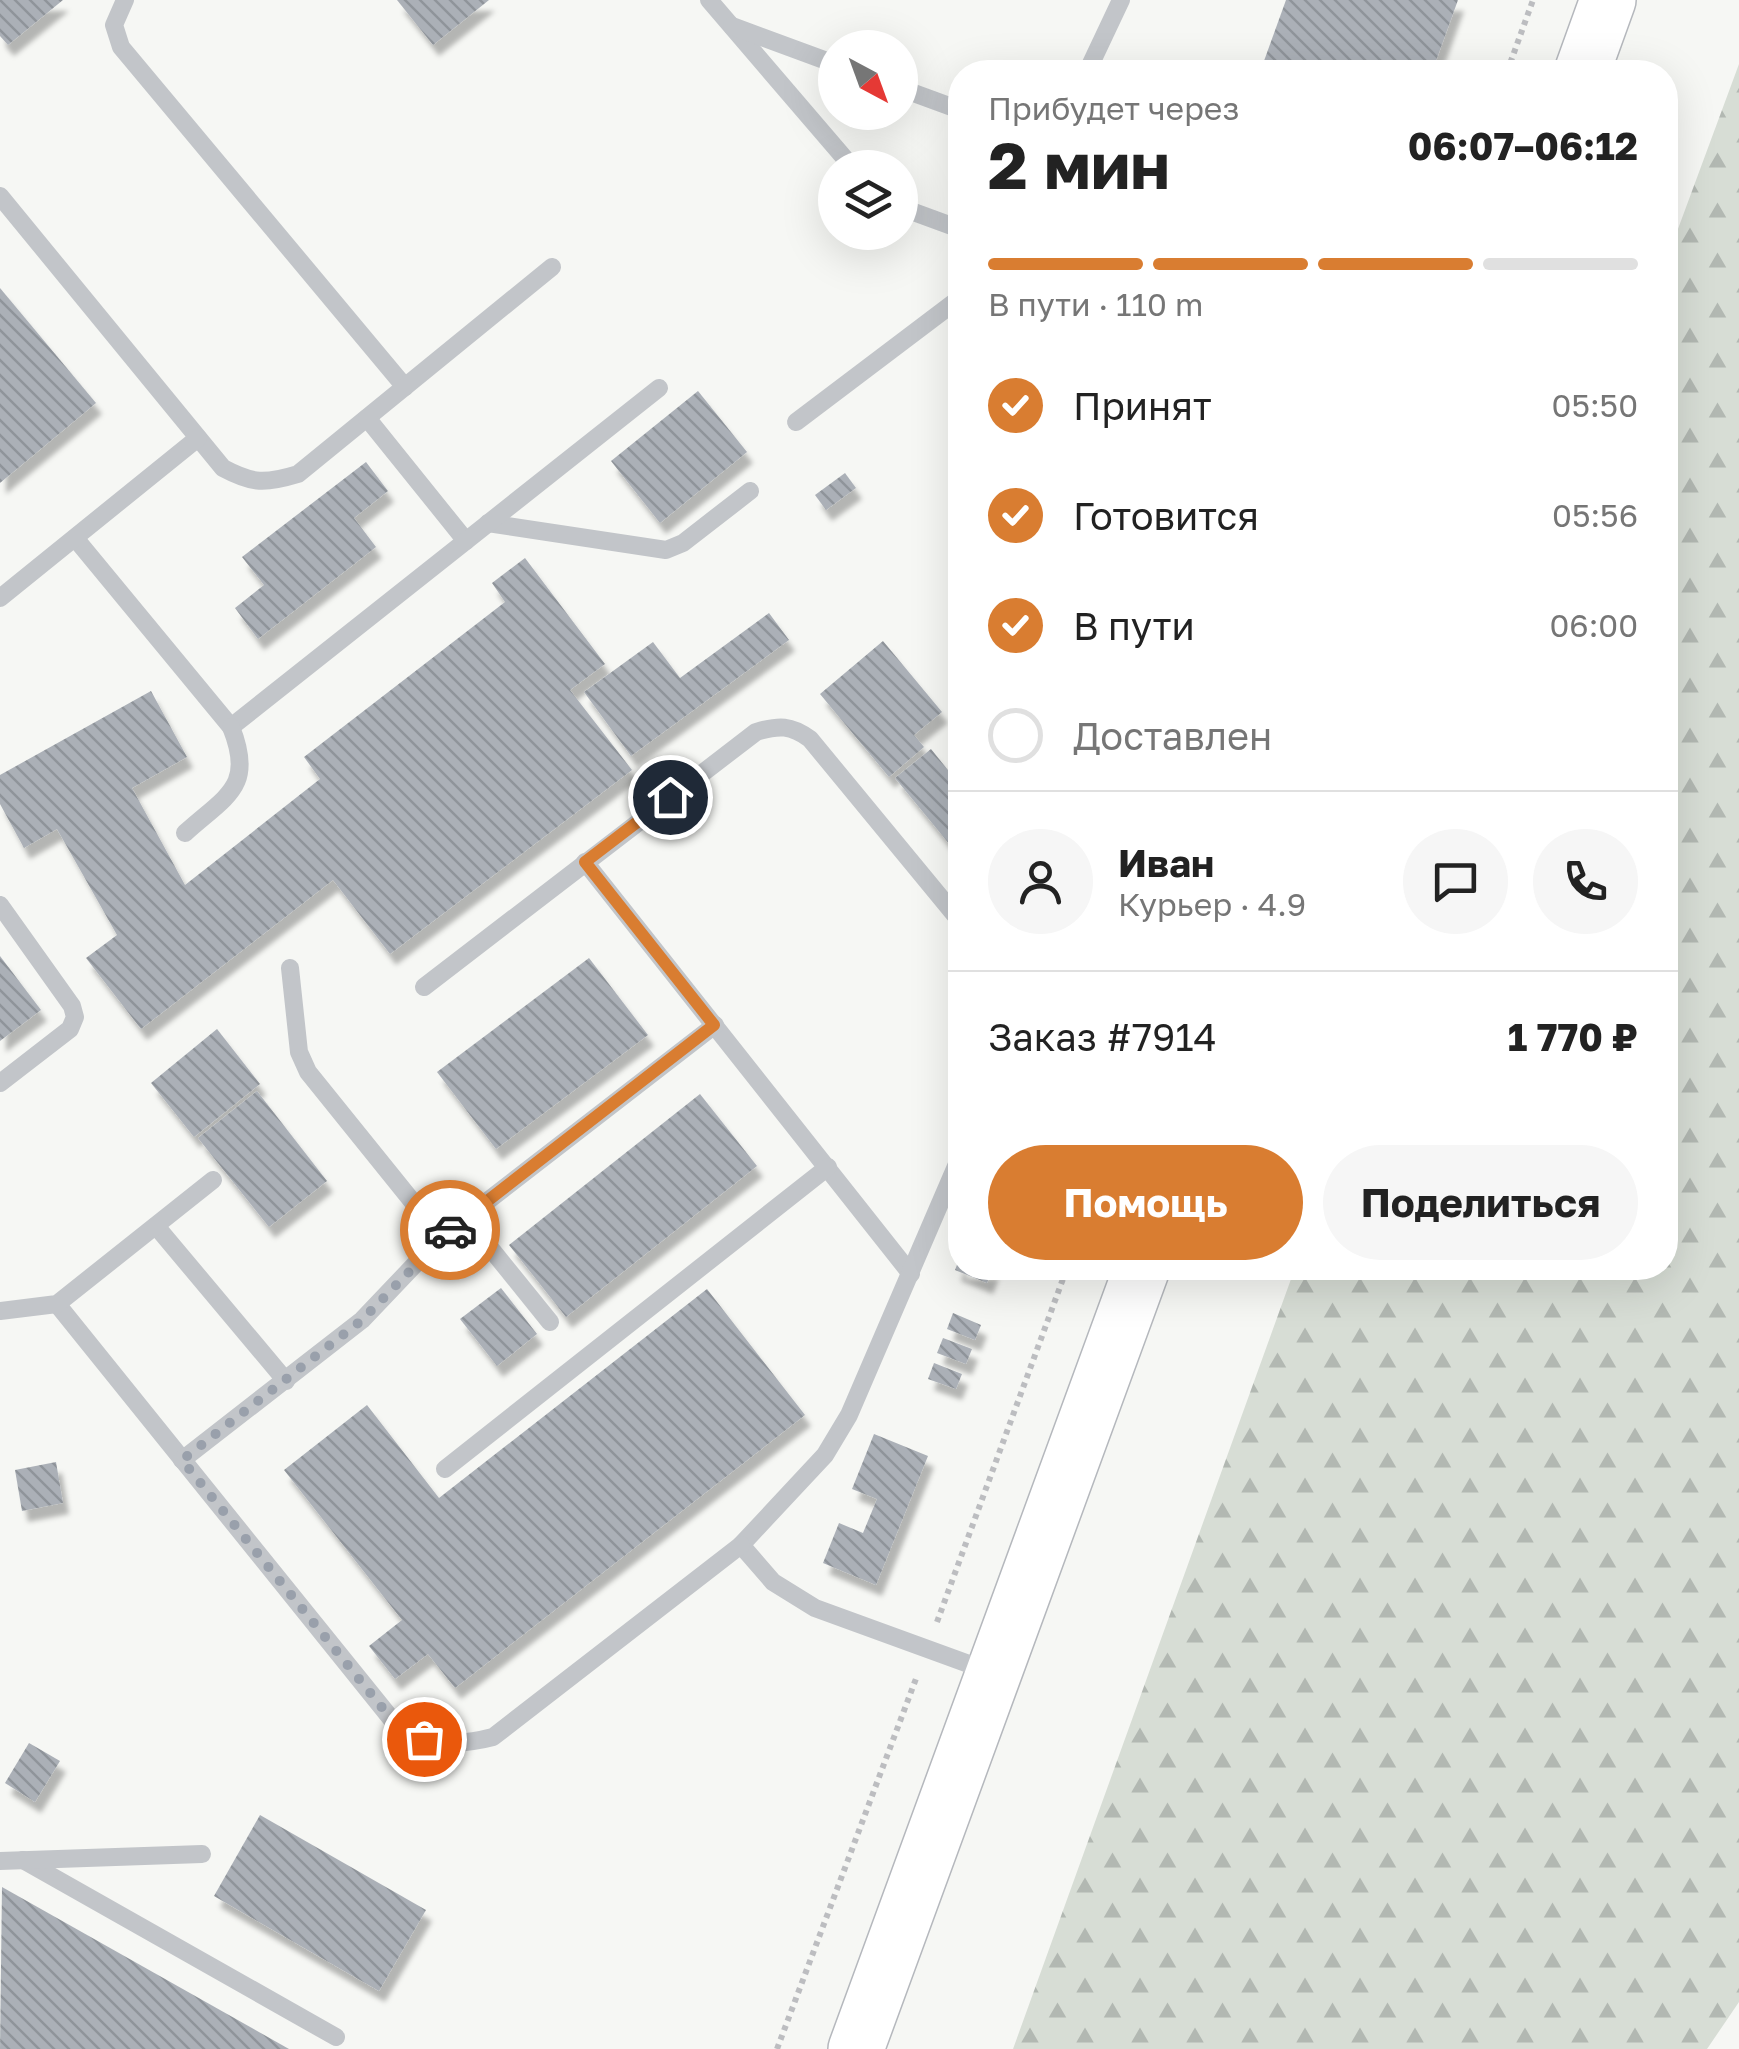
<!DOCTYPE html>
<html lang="ru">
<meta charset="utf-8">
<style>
:root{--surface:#fff;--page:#f6f6f6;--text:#222;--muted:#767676;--line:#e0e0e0;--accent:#d97d31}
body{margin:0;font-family:"Golos Text",sans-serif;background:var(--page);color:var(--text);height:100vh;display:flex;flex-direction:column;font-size:38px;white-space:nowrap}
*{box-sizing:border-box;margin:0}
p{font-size:32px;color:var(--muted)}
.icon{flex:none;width:55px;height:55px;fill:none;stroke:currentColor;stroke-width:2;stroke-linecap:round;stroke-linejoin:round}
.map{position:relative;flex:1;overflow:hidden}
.sheet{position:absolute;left:948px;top:60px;width:730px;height:1220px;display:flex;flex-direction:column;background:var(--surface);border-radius:40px;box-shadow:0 10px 40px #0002}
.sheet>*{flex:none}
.needle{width:65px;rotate:139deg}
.fabs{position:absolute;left:818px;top:30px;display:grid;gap:20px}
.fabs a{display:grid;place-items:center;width:100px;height:100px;border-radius:50%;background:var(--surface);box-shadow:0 10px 40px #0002;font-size:50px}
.pin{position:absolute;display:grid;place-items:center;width:85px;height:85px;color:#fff;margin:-42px;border:5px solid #fff;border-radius:50%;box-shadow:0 2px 10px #0007}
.courier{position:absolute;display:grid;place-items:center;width:100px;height:100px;margin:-50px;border:8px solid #d97d31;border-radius:50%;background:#fff;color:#222;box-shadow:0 2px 12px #0007}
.head em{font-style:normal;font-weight:700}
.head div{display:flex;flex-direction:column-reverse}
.head{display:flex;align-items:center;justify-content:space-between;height:170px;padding:0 40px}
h1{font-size:65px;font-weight:700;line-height:75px}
.bar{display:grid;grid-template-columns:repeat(4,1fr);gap:15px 10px;align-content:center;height:120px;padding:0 40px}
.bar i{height:12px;border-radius:8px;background:var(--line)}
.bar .on{background:var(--accent)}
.bar p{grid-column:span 4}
.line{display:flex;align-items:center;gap:25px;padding:0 40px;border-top:2px solid var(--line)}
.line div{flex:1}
.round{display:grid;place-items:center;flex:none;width:105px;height:105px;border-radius:52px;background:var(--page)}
ol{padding:0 40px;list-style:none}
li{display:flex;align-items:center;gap:30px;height:110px}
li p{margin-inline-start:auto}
li .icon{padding:10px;border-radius:50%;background:var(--accent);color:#fff;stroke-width:4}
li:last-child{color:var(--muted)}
li i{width:55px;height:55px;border:5px solid var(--line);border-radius:50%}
.action{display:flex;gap:20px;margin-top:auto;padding:20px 40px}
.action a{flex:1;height:115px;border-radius:60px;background:var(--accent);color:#fff;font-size:40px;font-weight:700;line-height:115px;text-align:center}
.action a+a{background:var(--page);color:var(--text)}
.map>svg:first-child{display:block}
</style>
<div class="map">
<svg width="1739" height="2049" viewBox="0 0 1739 2049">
<defs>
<pattern id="forest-firs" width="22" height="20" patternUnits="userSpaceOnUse" patternTransform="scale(2.5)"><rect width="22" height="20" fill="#d7ddd5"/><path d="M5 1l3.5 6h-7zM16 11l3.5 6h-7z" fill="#b2b8b2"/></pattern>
<pattern id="building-back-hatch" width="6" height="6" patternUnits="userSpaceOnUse" patternTransform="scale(2.5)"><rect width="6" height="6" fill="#abb0b7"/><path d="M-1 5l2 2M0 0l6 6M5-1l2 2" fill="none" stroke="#8f949a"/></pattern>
<filter id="shadow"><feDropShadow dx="6" dy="11" stdDeviation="2.5" flood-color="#0004"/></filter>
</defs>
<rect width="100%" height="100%" fill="#f6f7f4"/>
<polygon fill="url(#forest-firs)" points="1739,64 1739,2002 1707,2049 1013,2049 1295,1268 1665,1268 1665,264"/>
<g fill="url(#building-back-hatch)" filter="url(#shadow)">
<polygon points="0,0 63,0 8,45 0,36"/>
<polygon points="397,0 489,0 433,45"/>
<polygon points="1286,0 1458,0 1432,72 1260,72"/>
<polygon points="0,288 96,403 0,483"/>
<polygon points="698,391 747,452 660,523 611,461"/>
<polygon points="366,462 388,491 354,518 376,547 258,639 235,608 264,585 242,557"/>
<polygon points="845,473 856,488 826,510 815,495"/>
<polygon points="525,558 605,664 570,690 632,770 390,954 333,880 141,1029 86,958 117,935 57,829 24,848 0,804 0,775 151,691 187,757 132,788 185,885 320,779 304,757 505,602 492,583"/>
<polygon points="769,613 789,640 631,756 584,692 653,642 680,678"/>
<polygon points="883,641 942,712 914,735 924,747 889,777 820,694"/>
<polygon points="931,749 960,785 960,857 895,778"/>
<polygon points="0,956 41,1010 0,1041"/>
<polygon points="589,958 648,1035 496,1149 437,1072"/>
<polygon points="217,1029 260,1084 194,1137 151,1083"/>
<polygon points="257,1091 327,1181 269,1227 198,1138"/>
<polygon points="700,1094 757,1166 566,1317 509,1245"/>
<polygon points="960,1257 960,1268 993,1268 987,1283 955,1270"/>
<polygon points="501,1288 537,1334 497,1366 460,1319"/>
<polygon points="707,1289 805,1415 455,1688 428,1654 395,1679 369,1646 402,1620 284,1470 367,1405 439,1498"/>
<polygon points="953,1313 981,1325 975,1340 947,1329"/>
<polygon points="943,1338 972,1349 966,1364 937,1353"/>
<polygon points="934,1363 962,1374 956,1389 928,1379"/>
<polygon points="874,1434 928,1456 876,1585 823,1563 839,1523 863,1533 877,1499 852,1489"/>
<polygon points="56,1462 63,1503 22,1511 15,1470"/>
<polygon points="29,1743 60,1761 35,1802 5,1783"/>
<polygon points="260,1815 426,1910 379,1991 214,1896"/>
<polygon points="2,1887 289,2049 0,2049"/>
</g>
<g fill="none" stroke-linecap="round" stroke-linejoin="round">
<defs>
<g id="primary">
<polyline points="1582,72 1608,0"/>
<polyline points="856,2049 1142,1268"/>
</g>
</defs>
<use href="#primary" stroke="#b5b8bd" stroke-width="58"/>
<g stroke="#bcbdc0" stroke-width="6" stroke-dasharray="5 5" stroke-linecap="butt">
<polyline points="1507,72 1533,0"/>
<polyline points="937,1622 1067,1268"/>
<polyline points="777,2049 917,1676"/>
</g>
<g stroke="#c2c5c9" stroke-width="18">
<polyline points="125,0 114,25 121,47 405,387"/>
<polyline points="709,0 853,168"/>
<polyline points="732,26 835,64"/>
<polyline points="1087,72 1121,0"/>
<polyline points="900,88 960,110"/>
<path d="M0,196l223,272c30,16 42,16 75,6l254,-207"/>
<polyline points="900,207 960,229"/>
<polyline points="367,418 466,541"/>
<polyline points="796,422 960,298"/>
<polyline points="488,523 666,550 683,543 750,491"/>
<polyline points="75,538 231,727 659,388"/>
<polyline points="0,598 198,438"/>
<path d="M185,833c42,-38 70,-46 46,-106"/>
<polyline points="585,862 911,1274"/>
<polyline points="0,905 72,1006 75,1017 70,1029 0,1083"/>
<polyline points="290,968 299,1052 308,1072 441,1237"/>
<path d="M424,987l332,-255c23,-7 35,-7 54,7l150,182"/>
<polyline points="960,1157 849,1415 825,1455 741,1545 773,1582 815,1608 988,1671"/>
<polyline points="466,1218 550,1322"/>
<polyline points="156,1226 286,1381"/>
<path d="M57,1304l336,417c37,22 58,27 100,16l248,-192"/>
<polyline points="0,1311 57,1304 213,1180"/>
<polyline points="182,1460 362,1320 441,1237 715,1025"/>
<polyline points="445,1469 828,1167"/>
<polyline points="23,1860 336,2037"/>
<polyline points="0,1861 202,1854"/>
</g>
<use href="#primary" stroke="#fff" stroke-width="55"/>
</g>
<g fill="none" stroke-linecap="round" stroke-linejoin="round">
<polyline stroke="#99a0ab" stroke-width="10" stroke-dasharray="0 18" points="424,1739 393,1721 182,1460 362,1320 450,1230"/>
<polyline stroke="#d97d31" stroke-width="12" points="450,1230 714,1025 585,862 670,797"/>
</g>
</svg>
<div class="fabs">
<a><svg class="needle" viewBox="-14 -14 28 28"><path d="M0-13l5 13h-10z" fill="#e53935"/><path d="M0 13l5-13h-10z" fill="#767676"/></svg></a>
<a><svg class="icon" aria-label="layers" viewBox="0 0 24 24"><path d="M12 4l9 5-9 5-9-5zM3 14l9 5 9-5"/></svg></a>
</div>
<div class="pin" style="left:424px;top:1739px;background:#ea580c"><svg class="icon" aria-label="bag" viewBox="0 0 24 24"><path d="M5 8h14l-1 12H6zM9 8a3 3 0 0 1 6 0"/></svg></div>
<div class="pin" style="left:670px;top:797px;background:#1f2937"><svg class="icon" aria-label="home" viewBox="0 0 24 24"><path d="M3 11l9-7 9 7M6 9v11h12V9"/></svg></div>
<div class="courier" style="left:450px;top:1230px"><svg class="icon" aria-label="car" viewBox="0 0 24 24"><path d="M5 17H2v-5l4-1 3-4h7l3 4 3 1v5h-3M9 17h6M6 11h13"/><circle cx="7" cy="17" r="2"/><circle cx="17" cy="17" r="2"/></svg></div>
<section class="sheet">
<div class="head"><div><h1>2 мин</h1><p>Прибудет через</p></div><em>06:07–06:12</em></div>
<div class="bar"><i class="on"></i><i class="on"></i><i class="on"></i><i></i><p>В пути · 110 m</p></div>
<ol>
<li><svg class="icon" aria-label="check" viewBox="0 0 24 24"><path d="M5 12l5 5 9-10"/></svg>Принят<p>05:50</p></li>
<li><svg class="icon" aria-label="check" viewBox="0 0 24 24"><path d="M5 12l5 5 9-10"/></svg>Готовится<p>05:56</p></li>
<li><svg class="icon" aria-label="check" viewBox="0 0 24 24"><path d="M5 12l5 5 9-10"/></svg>В пути<p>06:00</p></li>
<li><i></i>Доставлен</li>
</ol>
<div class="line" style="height:180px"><a class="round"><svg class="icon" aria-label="person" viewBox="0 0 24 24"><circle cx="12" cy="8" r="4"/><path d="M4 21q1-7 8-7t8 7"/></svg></a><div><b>Иван</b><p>Курьер · 4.9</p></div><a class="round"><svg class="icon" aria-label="chat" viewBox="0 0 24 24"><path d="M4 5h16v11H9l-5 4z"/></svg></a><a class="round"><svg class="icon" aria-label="phone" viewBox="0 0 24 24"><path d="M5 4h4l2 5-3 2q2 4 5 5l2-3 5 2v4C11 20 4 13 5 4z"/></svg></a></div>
<div class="line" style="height:130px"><div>Заказ #7914</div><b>1 770 ₽</b></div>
<div class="action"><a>Помощь</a><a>Поделиться</a></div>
</section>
</div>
